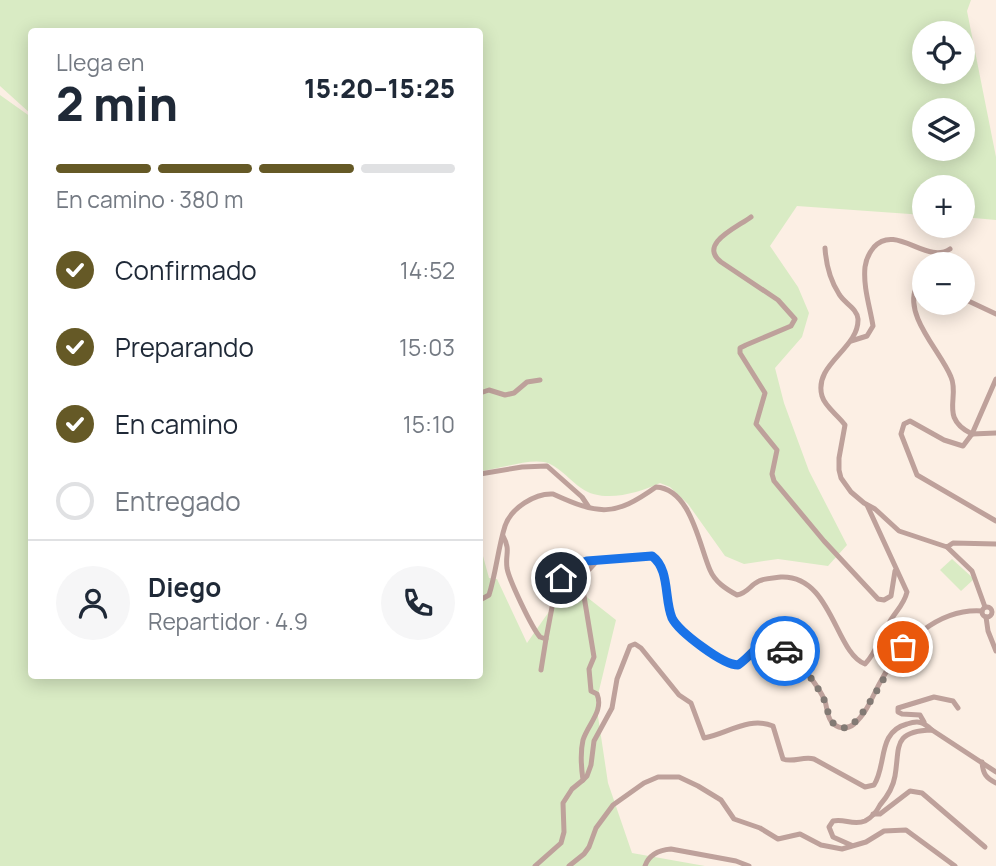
<!DOCTYPE html>
<html lang="es">
<meta charset="utf-8">
<style>
:root{--surface:#fff;--page:#f6f6f7;--text:#1f2937;--muted:#747a83;--line:#e0e1e3;--accent:#655926}
body{margin:0;font-family:Manrope,sans-serif;background:var(--page);color:var(--text);height:100vh;display:flex;flex-direction:column;font-size:26px;white-space:nowrap}
*{box-sizing:border-box;margin:0}
p{font-size:23px;color:var(--muted)}
.icon{flex:none;width:38px;height:38px;fill:none;stroke:currentColor;stroke-width:2;stroke-linecap:round;stroke-linejoin:round}
.map{position:relative;flex:1;overflow:hidden}
.panel{position:absolute;left:28px;top:28px;width:455px;height:651px;display:flex;flex-direction:column;background:var(--surface);border-radius:7px;box-shadow:0 4px 18px #0003}
.panel>*{flex:none}
.tools{position:absolute;left:912px;top:21px;display:grid;gap:14px}
.tools a{display:grid;place-items:center;width:63px;height:63px;border-radius:50%;background:var(--surface);box-shadow:0 4px 18px #0003;font-size:35px}
.pin{position:absolute;display:grid;place-items:center;width:60px;height:60px;color:#fff;margin:-30px;border:4px solid #fff;border-radius:50%;box-shadow:0 2px 7px #0007}
.courier{position:absolute;display:grid;place-items:center;width:70px;height:70px;margin:-35px;border:5px solid #1a73e8;border-radius:50%;background:#fff;color:#222;box-shadow:0 2px 9px #0007}
.head em{font-style:normal;font-weight:800}
.head div{display:flex;flex-direction:column-reverse}
.head{display:flex;align-items:center;justify-content:space-between;height:119px;padding:0 28px}
h1{font-size:46px;font-weight:800;line-height:52px}
.bar{display:grid;grid-template-columns:repeat(4,1fr);gap:10px 7px;align-content:center;height:84px;padding:0 28px}
.bar i{height:9px;border-radius:5px;background:var(--line)}
.bar .active{background:var(--accent)}
.bar p{grid-column:span 4}
.line{display:flex;align-items:center;gap:18px;padding:0 28px;border-top:2px solid var(--line)}
.line div{flex:1}
.round{display:grid;place-items:center;flex:none;width:74px;height:74px;border-radius:37px;background:var(--page)}
ol{padding:0 28px;list-style:none}
li{display:flex;align-items:center;gap:21px;height:77px}
li p{margin-inline-start:auto}
li .icon{padding:7px;border-radius:50%;background:var(--accent);color:#fff;stroke-width:4}
li:last-child{color:var(--muted)}
li i{width:38px;height:38px;border:4px solid var(--line);border-radius:50%}
.map>svg:first-child{display:block}
</style>
<div class="map">
<svg width="996" height="866" viewBox="0 0 996 866">
<rect width="100%" height="100%" fill="#fcefe4"/>
<g fill="#d9ebc4" fill-rule="evenodd">
<path d="M0,0h971l-4,11 29,146v63l-33,-3 -1,-30h-38v28l-127,-9 -27,40 28,41 11,26 -7,24 -27,31 9,35 25,68 38,74 -19,21 -50,-7 -34,5 -19,-8 -37,-52 -18,-17 -10,-4c-22,10 -57,21 -79,5 -10,-7 -20,-19 -31,-24 -17,-8 -51,6 -70,7v-439h-448l-1,82 -31,-28zM924,33h38v39h-38zM924,110h38v39h-38z"/>
<polygon points="0,95 31,117 30,170 32,185 32,676 480,676 480,533 480,545 489,578 497,579 527,643 569,583 616,620 596,703 608,783 632,853 705,866 0,866"/>
<polygon points="952,559 974,579 961,591 940,570"/>
</g>
<g fill="none" stroke-linecap="round" stroke-linejoin="round">
<g stroke="#bea19b" stroke-width="5">
<path d="M751,217c-15,11 -53,27 -30,45l57,38 17,19 -4,7 -45,19 -6,3v5l25,40 -9,31 21,26 -5,24 2,7 50,60 54,58 6,1 7,-4 4,-25"/>
<path d="M825,248c1,16 5,32 14,46 5,9 18,14 19,25 1,30 -45,45 -36,77 3,11 16,19 23,29l-6,33v12l2,8 10,14 13,11 11,6 24,22 48,16 6,-4 43,1"/>
<path d="M924,284l-8,4c-12,28 25,64 35,89 9,20 -12,41 21,57"/>
<polyline points="962,298 996,314"/>
<path d="M851,341l16,-5 6,-10c-3,-19 -10,-39 -8,-59 1,-8 4,-14 9,-20 22,-24 53,18 76,2"/>
<polyline points="996,379 972,434 963,446 944,440 910,421 904,424 901,434 917,475 996,521"/>
<polyline points="480,393 489,390 505,395 514,393 527,382 540,380"/>
<polyline points="972,434 996,433"/>
<polyline points="480,474 522,467 547,466 582,497 588,506"/>
<path d="M503,536c8,15 2,17 4,32 2,12 25,60 33,69l6,2 10,-53 18,-20 13,-5 65,-5c20,14 10,46 21,64 3,4 8,8 12,11 9,9 40,37 52,34 18,-4 19,-40 53,-10 12,11 28,30 35,46 2,6 2,15 6,20 6,8 16,9 23,3 14,-12 19,-30 28,-45 19,-36 57,-71 100,-68"/>
<polyline points="947,547 972,571 985,607"/>
<path d="M480,600l9,-5c7,-22 9,-47 16,-69 6,-18 30,-33 48,-32 46,21 61,23 103,-7 35,2 43,58 54,83 5,12 16,19 27,25 11,-2 13,-10 22,-14 6,-3 16,-3 22,-4 51,-2 54,76 84,87 12,-12 15,-28 24,-41 6,-11 15,-18 18,-31l-40,-87"/>
<circle cx="987" cy="612" r="5"/>
<polyline points="986,617 988,631 996,651"/>
<polyline points="541,670 546,639"/>
<polyline points="924,722 920,715 902,714 898,712 898,708 934,697 953,701 958,708"/>
<path d="M982,762c1,12 4,16 14,21"/>
<path d="M583,780l4,-4 4,-11 3,-24 18,-33 5,-29 13,-33 5,-2 6,4 38,47 12,8 13,35c23,-4 45,-22 69,-12l10,33c10,4 20,-3 31,0l51,28 9,-2c13,-20 3,-53 33,-61 12,-4 16,-2 25,6"/>
<polyline points="873,814 880,814 910,791 922,793 985,847"/>
<path d="M851,845l-18,-8 -4,-10 4,-6c11,-3 20,5 32,0 6,-3 12,-10 15,-16 7,-8 13,-17 15,-29 5,-29 -3,-45 37,-46l64,42"/>
<path d="M535,866l26,-23 3,-11 -1,-29 9,-14 11,-9c-2,-14 -3,-27 0,-40 5,-16 21,-29 14,-46l-6,-3 -2,-22 5,-12 -12,-73 2,-9 13,-14"/>
<polyline points="569,866 584,854 589,847 596,828 613,805 644,783 658,777 679,777 698,786 721,800 734,819 760,828 778,839 800,834 821,845 842,849 866,842 884,831 906,830 955,866"/>
<path d="M645,866c4,-12 15,-16 26,-17l65,12 13,5"/>
</g>
</g>
<g fill="none" stroke-linecap="round" stroke-linejoin="round">
<path stroke="#827a74" stroke-width="7" stroke-dasharray="0 12.6" d="M785,651c15,11 33,34 40,51 3,7 3,16 8,21 3,4 9,6 14,4 16,-4 43,-63 56,-80"/>
<path stroke="#1a73e8" stroke-width="9" d="M561,578l13,-12 13,-5 65,-5c18,13 12,43 20,62 7,14 51,47 66,47 18,-12 22,-32 47,-14"/>
</g>
</svg>
<div class="tools">
<a><svg class="icon" aria-label="locate" viewBox="0 0 24 24"><circle cx="12" cy="12" r="6"/><path d="M12 2v4M12 18v4M2 12h4M18 12h4"/></svg></a>
<a><svg class="icon" aria-label="layers" viewBox="0 0 24 24"><path d="M12 4l9 5-9 5-9-5zM3 14l9 5 9-5"/></svg></a>
<a>+</a>
<a>−</a>
</div>
<div class="pin" style="left:903px;top:647px;background:#ea580c"><svg class="icon" aria-label="bag" viewBox="0 0 24 24"><path d="M5 8h14l-1 12H6zM9 8a3 3 0 0 1 6 0"/></svg></div>
<div class="pin" style="left:561px;top:578px;background:#1f2937"><svg class="icon" aria-label="home" viewBox="0 0 24 24"><path d="M3 11l9-7 9 7M6 9v11h12V9"/></svg></div>
<div class="courier" style="left:785px;top:651px"><svg class="icon" aria-label="car" viewBox="0 0 24 24"><path d="M5 17H2v-5l4-1 3-4h7l3 4 3 1v5h-3M9 17h6M6 11h13"/><circle cx="7" cy="17" r="2"/><circle cx="17" cy="17" r="2"/></svg></div>
<section class="panel">
<div class="head"><div><h1>2 min</h1><p>Llega en</p></div><em>15:20–15:25</em></div>
<div class="bar"><i class="active"></i><i class="active"></i><i class="active"></i><i></i><p>En camino · 380 m</p></div>
<ol>
<li><svg class="icon" aria-label="check" viewBox="0 0 24 24"><path d="M5 12l5 5 9-10"/></svg>Confirmado<p>14:52</p></li>
<li><svg class="icon" aria-label="check" viewBox="0 0 24 24"><path d="M5 12l5 5 9-10"/></svg>Preparando<p>15:03</p></li>
<li><svg class="icon" aria-label="check" viewBox="0 0 24 24"><path d="M5 12l5 5 9-10"/></svg>En camino<p>15:10</p></li>
<li><i></i>Entregado</li>
</ol>
<div class="line" style="height:126px"><a class="round"><svg class="icon" aria-label="person" viewBox="0 0 24 24"><circle cx="12" cy="8" r="4"/><path d="M4 21q1-7 8-7t8 7"/></svg></a><div><b>Diego</b><p>Repartidor · 4.9</p></div><a class="round"><svg class="icon" aria-label="phone" viewBox="0 0 24 24"><path d="M5 4h4l2 5-3 2q2 4 5 5l2-3 5 2v4C11 20 4 13 5 4z"/></svg></a></div>
</section>
</div>
